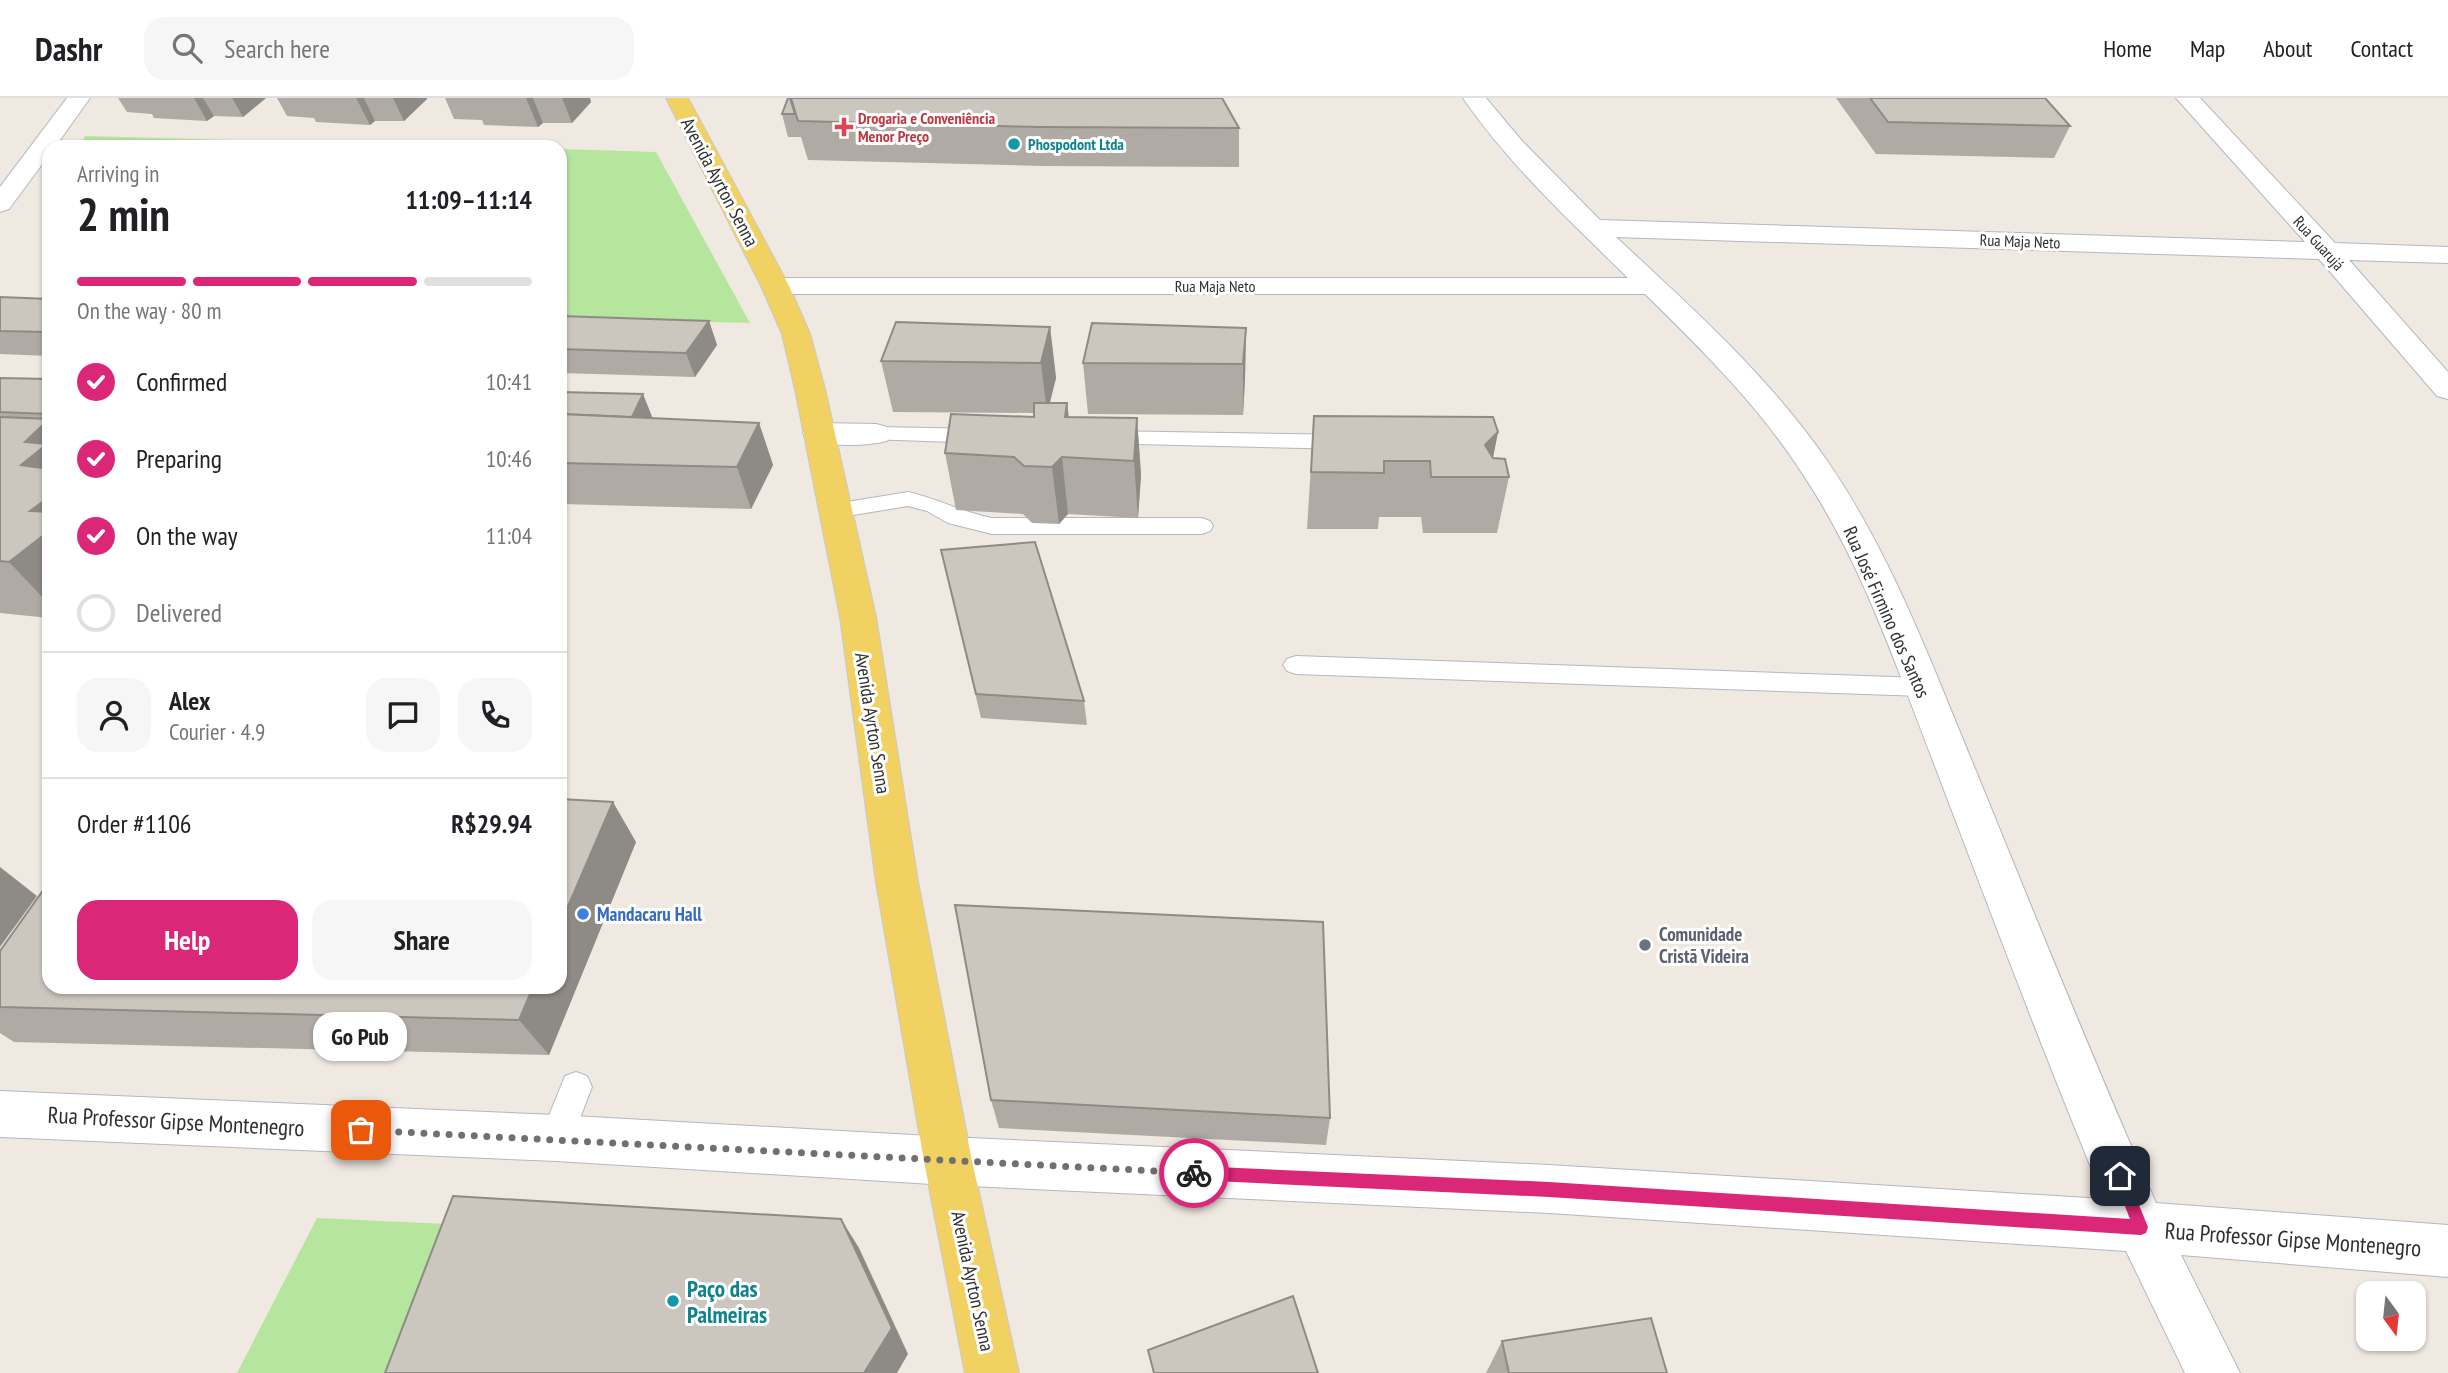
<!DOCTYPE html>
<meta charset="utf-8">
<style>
:root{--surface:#fff;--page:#f6f6f6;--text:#202124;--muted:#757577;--line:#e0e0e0;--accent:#db2777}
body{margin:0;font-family:"PT Sans Narrow",sans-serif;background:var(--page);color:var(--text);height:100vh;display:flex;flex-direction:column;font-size:26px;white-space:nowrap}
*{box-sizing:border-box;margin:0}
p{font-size:23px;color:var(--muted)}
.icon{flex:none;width:38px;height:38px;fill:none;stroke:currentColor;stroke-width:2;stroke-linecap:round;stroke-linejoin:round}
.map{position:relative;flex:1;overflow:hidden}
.sheet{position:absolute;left:42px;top:42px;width:525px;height:854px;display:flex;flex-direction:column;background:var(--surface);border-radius:21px;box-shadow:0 2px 5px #0004}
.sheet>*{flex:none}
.needle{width:46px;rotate:165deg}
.controls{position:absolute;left:2356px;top:1183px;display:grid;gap:14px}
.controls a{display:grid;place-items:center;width:70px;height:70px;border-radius:14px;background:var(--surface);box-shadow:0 2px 5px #0004;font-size:35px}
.pin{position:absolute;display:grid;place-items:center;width:60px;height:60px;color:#fff;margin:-30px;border-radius:14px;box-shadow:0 4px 10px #0006}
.courier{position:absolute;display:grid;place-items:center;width:70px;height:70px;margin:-35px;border:5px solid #db2777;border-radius:50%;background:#fff;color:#222;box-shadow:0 2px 9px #0007}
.bubble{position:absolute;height:49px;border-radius:21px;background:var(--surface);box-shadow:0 2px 5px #0004;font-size:23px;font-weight:700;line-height:49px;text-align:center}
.head em{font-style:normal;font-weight:700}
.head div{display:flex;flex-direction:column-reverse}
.head{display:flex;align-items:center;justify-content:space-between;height:119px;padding:0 35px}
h1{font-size:46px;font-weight:700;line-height:52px}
.bar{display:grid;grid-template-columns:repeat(4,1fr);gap:10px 7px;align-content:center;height:84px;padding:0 35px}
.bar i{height:9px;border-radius:5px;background:var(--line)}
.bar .on{background:var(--accent)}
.bar p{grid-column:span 4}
.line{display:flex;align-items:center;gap:18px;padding:0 35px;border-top:2px solid var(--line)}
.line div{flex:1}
.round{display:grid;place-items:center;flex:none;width:74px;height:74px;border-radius:21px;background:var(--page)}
ol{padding:0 35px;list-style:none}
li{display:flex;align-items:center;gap:21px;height:77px}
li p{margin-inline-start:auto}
li .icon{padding:7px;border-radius:50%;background:var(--accent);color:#fff;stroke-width:4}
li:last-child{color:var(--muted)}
li i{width:38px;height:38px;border:4px solid var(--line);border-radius:50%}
.cta{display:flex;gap:14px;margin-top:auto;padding:14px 35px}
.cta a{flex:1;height:80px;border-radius:21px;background:var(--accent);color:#fff;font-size:28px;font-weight:700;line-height:80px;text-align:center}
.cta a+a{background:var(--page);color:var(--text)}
header{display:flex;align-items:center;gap:42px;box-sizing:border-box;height:98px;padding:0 35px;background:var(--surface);border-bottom:2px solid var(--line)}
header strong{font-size:33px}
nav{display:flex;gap:38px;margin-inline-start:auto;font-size:24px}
.search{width:490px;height:63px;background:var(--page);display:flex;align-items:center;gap:18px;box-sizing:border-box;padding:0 24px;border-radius:21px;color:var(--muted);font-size:26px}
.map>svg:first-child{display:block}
</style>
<header>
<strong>Dashr</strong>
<div class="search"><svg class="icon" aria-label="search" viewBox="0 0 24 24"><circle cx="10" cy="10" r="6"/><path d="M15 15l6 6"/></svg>Search here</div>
<nav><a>Home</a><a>Map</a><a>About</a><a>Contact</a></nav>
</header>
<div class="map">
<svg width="2448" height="1275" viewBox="0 0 2448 1275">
<rect width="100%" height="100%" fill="#efe9e1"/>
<g fill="#b6e59e">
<polygon points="85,38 479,49 80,49"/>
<polygon points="560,51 656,54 750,225 560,220"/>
<polygon points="317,1120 489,1128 436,1275 237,1275"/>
</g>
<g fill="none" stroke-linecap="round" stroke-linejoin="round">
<defs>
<g id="lane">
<polygon points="876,329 984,331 992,333 995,338 992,343 984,345 868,341 865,336 868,331"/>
<polygon points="1103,333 1348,337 1356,339 1359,344 1356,349 1348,351 1095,345 1092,340 1095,335"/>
<path d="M908,394c31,7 53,20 84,26h210l8,3 3,5 -3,5 -8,3h-210l-44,-11 -21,-12 -19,-5 -73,12 -8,-2 -3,-5 3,-5 8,-2z"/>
<polygon points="1296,558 1922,580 1931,582 1935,589 1931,596 1922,598 1296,576 1287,573 1283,567 1287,561"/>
<polygon points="576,974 587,978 592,989 568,1051 556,1056 544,1051 540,1040 565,978"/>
</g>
<g id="street">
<polygon points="67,0 90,0 55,49 49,49 49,57 9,111 0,114 0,89"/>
<path d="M1463,0h23l36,43 78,79 705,22 -129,-144h24l135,145 113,4v16l-99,-3 99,112v27l-11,-3 -118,-137 -703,-22c75,70 154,140 212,225 65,95 104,203 148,309 59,145 117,289 180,432l292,22v52l-267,-22 59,118h-55l-59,-122 -577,-38 -601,-28 -392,-24 -556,-24v-46l556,24 392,22 601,28 555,34c-60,-144 -115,-291 -171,-438 -38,-98 -72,-200 -131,-288 -43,-67 -100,-123 -157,-179h-870l-10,-2 -4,-6 4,-6 10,-2h853c-57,-56 -119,-113 -165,-180z"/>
<path d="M819,325l57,1 11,3 5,7 -5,7c-23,6 -56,5 -79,-1l-5,-7 5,-7z"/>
</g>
<polygon id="primary" points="666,0 688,0 789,188 810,236 825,291 876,519 918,784 972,1063 1019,1275 965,1275 924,1063 876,784 840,519 795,291 782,236 761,188"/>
</defs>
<use href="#lane" stroke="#b4b7c1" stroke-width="2"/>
<use href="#street" stroke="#b4b7c1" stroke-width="2"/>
<use href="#primary" stroke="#c9c9c9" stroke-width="2"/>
<use href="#lane" fill="#fff" fill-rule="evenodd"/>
<use href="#street" fill="#fff" fill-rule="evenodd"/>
<use href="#primary" fill="#f2d163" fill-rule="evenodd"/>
</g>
<g fill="#afaba4">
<polygon points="118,0 266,0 243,19 214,18 207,23 154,20 152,16 127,14"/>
<polygon points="277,0 427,0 427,1 404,23 375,23 370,27 316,24 314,20 287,18"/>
<polygon points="445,0 590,0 591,4 572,25 543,25 538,29 484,27 482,22 454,21"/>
<polygon points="788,0 1239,30 1239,69 1043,68 808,62 801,39 788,39 782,16"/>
<polygon points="1836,0 2045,0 2070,28 2054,60 1876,56"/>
<polygon points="0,199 49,201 49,258 0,256"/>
<polygon points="560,218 709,223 717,247 695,279 560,275"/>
<polygon points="1050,229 1056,280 1050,305 1067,305 1069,319 1137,320 1141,377 1138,420 1068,416 1059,426 1032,425 1023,416 956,412 945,355 1034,319 1034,315 893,314 881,263"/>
<polygon points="1246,230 1245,281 1243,317 1088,316 1083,265"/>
<polygon points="0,280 49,281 49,520 0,515"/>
<polygon points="560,294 653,320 759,325 773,367 751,411 560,406"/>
<polygon points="1314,318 1498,334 1493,360 1509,379 1497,435 1423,435 1421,419 1379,419 1378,431 1307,431"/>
<polygon points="941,452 1084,603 1087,627 981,620"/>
<polygon points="636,744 549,957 14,944 0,935 0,853"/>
<polygon points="991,1002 1330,1020 1326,1047 999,1030"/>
<polygon points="1502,1243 1667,1275 1486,1275"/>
</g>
<g fill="#8e8b86">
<polygon points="194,0 203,0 214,18 207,23"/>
<polygon points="232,0 266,0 243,19"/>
<polygon points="356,0 364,0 375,23 370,27"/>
<polygon points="393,0 427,0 427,1 404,23"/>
<polygon points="526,0 533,0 543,25 538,29"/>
<polygon points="562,0 590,0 591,4 572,25"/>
<polygon points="709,223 717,247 695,279 686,255"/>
<polygon points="1050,229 1056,280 1047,315 1041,265"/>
<polygon points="1246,230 1245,281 1243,317 1243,266"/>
<polygon points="643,296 653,321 625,333"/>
<polygon points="1067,305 1073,360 1065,319"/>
<polygon points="1137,320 1141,377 1138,420 1134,363"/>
<polygon points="49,321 49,399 21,367 25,344"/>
<polygon points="759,325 773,367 751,411 737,369"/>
<polygon points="1498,334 1489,379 1485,347"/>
<polygon points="1062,359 1068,416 1059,426 1052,369"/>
<polygon points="49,399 49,506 9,464 30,413"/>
<polygon points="613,704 636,744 549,957 519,922 533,889 560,889 560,827"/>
<polygon points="0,769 37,798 0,849"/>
<polygon points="841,1121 859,1150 908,1256 897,1275 864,1275"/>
</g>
<g fill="#cbc7bf" stroke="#8e8b86" stroke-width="2">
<polygon points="788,0 790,0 795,16 782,16"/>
<polygon points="791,0 1222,0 1239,30 1039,29 798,23"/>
<polygon points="1870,0 2045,0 2070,28 1888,24"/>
<polygon points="0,199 49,201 49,234 0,233"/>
<polygon points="560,218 709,223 686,255 560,251"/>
<polygon points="896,224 1050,229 1041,265 881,263"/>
<polygon points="1092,225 1246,230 1243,266 1083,265"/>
<polygon points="0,280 49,281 49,316 0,314"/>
<polygon points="560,294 643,296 632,319 560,316"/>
<polygon points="1034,305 1067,305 1065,319 1137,320 1134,363 1062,359 1052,369 1024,368 1014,359 945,355 951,316 1034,319"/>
<polygon points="560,316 759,325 737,369 560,365"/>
<polygon points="1314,318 1493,319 1498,334 1485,347 1493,360 1505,361 1509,379 1431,379 1430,363 1384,363 1384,375 1311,374"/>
<polygon points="0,319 49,321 25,344 47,346 21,367 49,371 49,399 30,413 49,414 49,433 9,464 0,463"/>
<polygon points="1035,444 1084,603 976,596 941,452"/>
<polygon points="560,701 613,704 560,827"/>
<polygon points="49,784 49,889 533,889 519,922 0,909 0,853"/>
<polygon points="955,807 1323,824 1330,1020 991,1002"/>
<polygon points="453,1098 841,1121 892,1230 864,1275 385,1275"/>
<polygon points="1293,1198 1318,1275 1154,1275 1148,1252"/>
<polygon points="1651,1220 1667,1275 1509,1275 1502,1243"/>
</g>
<polygon fill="#db2777" points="1194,1068 1549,1084 2130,1121 2113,1078 2115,1073 2120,1071 2125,1073 2148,1129 2146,1135 2141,1137 1549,1099 1194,1082 1189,1080 1187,1075 1189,1070"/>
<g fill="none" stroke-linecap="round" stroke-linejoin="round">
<polyline stroke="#726f6d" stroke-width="7" stroke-dasharray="0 12.6" points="361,1032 1194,1075"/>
</g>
<path fill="#e0444e" stroke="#fff" stroke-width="2.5" d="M840.5 18.5h7v7h7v7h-7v7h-7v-7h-7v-7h7z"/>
<g fill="#0f9aa8" stroke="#fff" stroke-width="2.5">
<circle cx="1014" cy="46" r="7"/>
<circle cx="673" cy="1203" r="7"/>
</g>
<circle fill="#3f7fe0" stroke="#fff" stroke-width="2.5" cx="583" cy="816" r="7"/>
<circle fill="#6b7280" stroke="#fff" stroke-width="2.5" cx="1645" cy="847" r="7"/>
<g text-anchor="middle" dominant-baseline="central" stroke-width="6" stroke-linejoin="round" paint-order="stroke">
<g font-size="16" font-weight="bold" fill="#be3a42" stroke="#fff" text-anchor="start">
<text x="858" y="20">Drogaria e Conveniência<tspan x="858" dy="18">Menor Preço</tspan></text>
</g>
<g font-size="16" font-weight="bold" fill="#0d838f" stroke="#fff" text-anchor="start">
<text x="1028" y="46">Phospodont Ltda</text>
</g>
<g font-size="16" fill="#2e2e2e" stroke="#fff">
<text transform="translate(2020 143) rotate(2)">Rua Maja Neto</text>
<text transform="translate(2319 145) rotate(48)">Rua Guarujá</text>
<text x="1215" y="188">Rua Maja Neto</text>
</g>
<g font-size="19" fill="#2e2e2e" stroke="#fff">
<text transform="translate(720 84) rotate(62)">Avenida Ayrton Senna</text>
<text transform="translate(1887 514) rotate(66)">Rua José Firmino dos Santos</text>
<text transform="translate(873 625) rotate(81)">Avenida Ayrton Senna</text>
<text transform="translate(973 1183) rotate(78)">Avenida Ayrton Senna</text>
</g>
<g font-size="19" font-weight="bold" fill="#366cbe" stroke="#fff" text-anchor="start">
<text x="597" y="816">Mandacaru Hall</text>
</g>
<g font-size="19" font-weight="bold" fill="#5b616d" stroke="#fff" text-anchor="start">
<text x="1659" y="836">Comunidade<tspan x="1659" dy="22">Cristã Videira</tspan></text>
</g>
<g font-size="23" fill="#2e2e2e" stroke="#fff">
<text transform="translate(176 1023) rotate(3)">Rua Professor Gipse Montenegro</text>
<text transform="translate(2293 1141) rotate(4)">Rua Professor Gipse Montenegro</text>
</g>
<g font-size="23" font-weight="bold" fill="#0d838f" stroke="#fff" text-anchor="start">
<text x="687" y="1190">Paço das<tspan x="687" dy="26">Palmeiras</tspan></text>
</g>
</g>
</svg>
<div class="controls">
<a><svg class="needle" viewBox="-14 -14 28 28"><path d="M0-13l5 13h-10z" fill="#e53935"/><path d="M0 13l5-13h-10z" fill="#757577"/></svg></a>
</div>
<div class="pin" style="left:361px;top:1032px;background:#ea580c"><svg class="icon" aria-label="bag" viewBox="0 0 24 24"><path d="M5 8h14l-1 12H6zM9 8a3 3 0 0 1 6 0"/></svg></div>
<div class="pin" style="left:2120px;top:1078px;background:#1f2937"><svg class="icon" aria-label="home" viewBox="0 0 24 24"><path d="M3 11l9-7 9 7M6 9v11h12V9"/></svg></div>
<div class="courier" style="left:1194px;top:1075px"><svg class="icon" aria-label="bike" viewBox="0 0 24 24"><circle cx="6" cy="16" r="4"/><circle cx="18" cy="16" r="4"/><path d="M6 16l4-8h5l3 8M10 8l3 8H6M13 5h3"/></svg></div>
<div class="bubble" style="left:313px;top:914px;width:94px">Go Pub</div>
<section class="sheet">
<div class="head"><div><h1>2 min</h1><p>Arriving in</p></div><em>11:09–11:14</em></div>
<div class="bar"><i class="on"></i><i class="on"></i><i class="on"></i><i></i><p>On the way · 80 m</p></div>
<ol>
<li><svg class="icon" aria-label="check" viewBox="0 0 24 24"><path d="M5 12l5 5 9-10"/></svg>Confirmed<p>10:41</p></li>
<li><svg class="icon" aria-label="check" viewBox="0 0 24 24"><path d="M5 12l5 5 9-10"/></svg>Preparing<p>10:46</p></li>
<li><svg class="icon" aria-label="check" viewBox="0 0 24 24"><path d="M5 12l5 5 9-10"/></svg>On the way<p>11:04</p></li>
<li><i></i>Delivered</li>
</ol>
<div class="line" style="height:126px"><a class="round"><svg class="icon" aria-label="person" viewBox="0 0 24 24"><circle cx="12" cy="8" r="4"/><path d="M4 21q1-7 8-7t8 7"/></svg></a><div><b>Alex</b><p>Courier · 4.9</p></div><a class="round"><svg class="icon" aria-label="chat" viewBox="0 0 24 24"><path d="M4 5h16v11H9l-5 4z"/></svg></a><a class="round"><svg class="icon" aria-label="phone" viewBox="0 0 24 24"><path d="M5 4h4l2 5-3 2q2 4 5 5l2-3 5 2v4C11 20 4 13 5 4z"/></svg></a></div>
<div class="line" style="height:91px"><div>Order #1106</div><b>R$29.94</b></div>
<div class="cta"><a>Help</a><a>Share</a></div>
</section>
</div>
